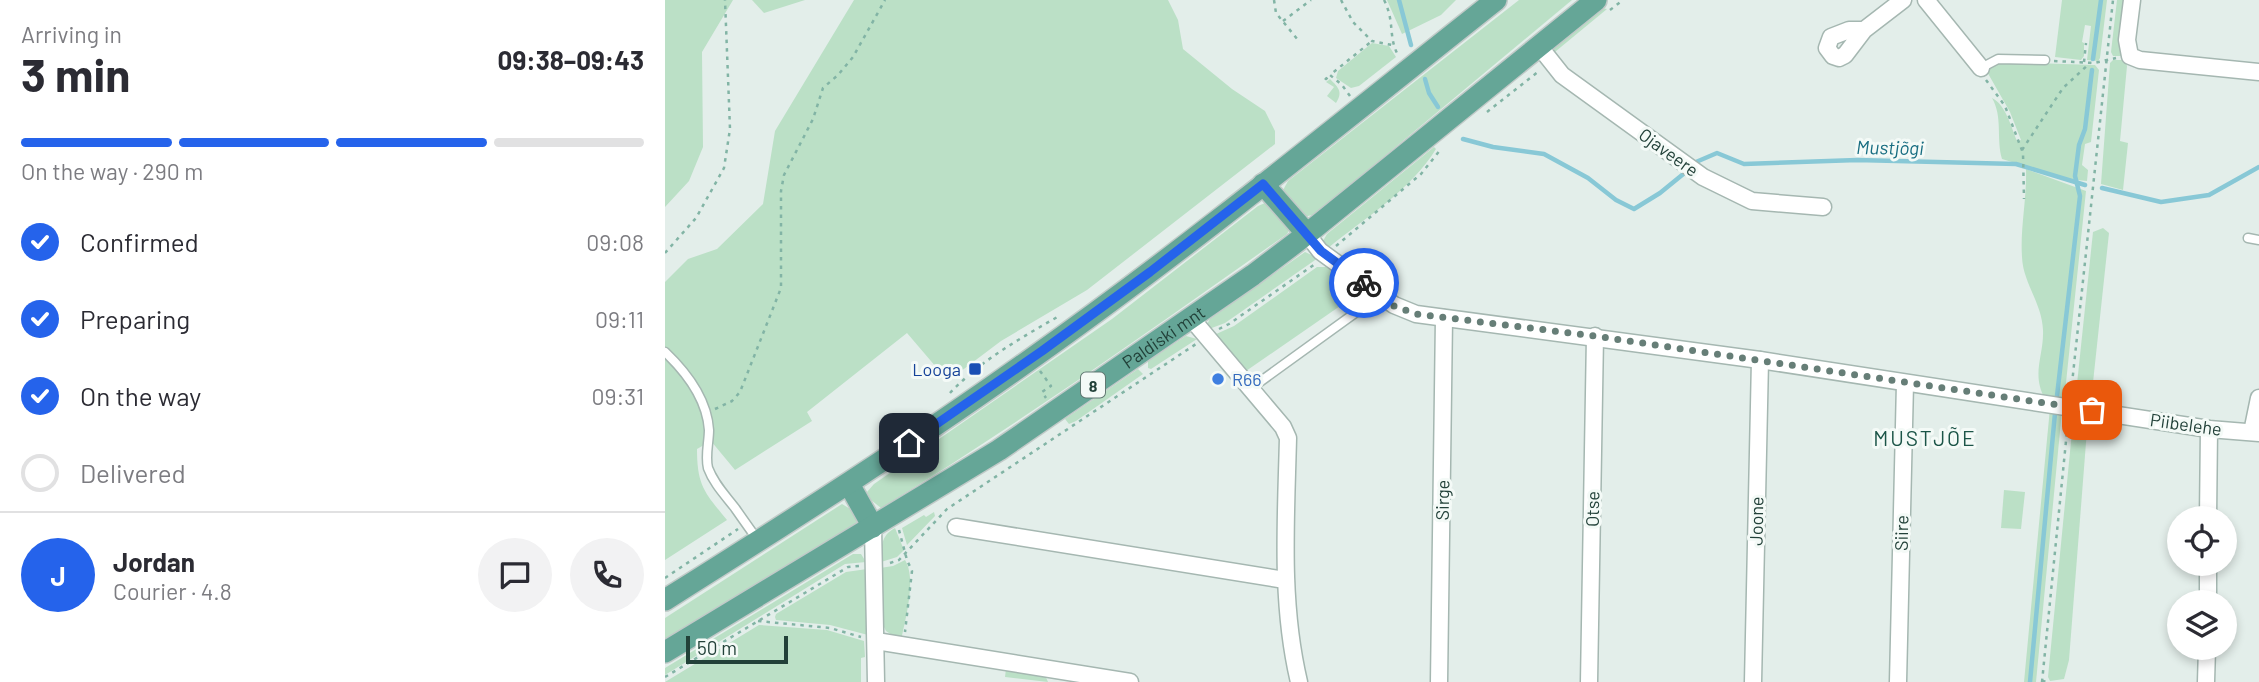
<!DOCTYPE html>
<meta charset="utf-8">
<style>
:root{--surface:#fff;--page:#f2f2f3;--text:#2b2b33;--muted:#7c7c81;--line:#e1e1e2;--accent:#2563eb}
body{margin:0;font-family:Barlow,sans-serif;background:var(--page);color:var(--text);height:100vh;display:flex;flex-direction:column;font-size:26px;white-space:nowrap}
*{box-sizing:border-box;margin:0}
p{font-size:23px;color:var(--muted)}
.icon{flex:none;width:38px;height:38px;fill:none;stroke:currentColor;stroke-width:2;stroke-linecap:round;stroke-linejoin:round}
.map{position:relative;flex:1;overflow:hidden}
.drawer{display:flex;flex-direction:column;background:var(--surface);width:665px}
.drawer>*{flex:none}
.fabs{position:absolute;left:1502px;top:506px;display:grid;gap:14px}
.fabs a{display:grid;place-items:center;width:70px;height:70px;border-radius:50%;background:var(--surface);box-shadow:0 4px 10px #0003;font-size:35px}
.scale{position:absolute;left:21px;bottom:18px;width:102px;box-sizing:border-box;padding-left:7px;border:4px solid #224139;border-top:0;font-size:19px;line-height:24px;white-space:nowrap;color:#224139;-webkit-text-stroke:5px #f4faf7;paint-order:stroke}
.pin{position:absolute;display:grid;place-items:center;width:60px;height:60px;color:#fff;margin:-30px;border-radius:14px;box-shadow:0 4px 10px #0006}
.courier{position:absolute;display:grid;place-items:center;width:70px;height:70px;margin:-35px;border:5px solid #2563eb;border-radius:50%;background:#fff;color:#222;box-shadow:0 2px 9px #0007}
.overview em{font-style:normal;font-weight:700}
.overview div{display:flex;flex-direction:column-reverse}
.overview{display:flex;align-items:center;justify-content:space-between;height:119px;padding:0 21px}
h1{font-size:46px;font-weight:700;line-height:52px}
.bar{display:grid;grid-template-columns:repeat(4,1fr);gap:10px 7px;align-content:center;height:84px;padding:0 21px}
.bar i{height:9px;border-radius:5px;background:var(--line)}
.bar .current{background:var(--accent)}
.bar p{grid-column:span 4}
.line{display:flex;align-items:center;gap:18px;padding:0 21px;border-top:2px solid var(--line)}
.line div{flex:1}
.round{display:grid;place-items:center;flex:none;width:74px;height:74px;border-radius:37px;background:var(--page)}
ol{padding:0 21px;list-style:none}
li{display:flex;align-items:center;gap:21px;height:77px}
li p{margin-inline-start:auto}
li .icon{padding:7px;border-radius:50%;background:var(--accent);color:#fff;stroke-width:4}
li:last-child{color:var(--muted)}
li i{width:38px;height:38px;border:4px solid var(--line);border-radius:50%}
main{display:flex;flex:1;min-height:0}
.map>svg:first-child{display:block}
</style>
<main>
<section class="drawer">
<div class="overview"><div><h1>3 min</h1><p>Arriving in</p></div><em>09:38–09:43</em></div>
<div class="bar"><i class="current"></i><i class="current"></i><i class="current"></i><i></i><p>On the way · 290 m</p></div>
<ol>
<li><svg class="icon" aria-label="check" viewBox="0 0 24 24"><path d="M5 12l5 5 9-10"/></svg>Confirmed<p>09:08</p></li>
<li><svg class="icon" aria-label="check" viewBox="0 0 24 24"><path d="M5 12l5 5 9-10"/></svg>Preparing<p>09:11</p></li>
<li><svg class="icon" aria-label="check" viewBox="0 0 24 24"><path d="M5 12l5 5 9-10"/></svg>On the way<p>09:31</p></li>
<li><i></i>Delivered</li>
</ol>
<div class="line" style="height:126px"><b class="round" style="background:var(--accent);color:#fff">J</b><div><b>Jordan</b><p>Courier · 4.8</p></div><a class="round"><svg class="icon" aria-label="chat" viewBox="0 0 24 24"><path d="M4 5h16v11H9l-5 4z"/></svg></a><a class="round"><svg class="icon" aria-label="phone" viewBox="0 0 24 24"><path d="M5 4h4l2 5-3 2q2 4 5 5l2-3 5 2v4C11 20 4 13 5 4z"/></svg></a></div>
</section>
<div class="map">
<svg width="1594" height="682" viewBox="0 0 1594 682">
<rect width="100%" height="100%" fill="#e3eeea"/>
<g fill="#bbe0c6">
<polygon points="0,0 68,0 37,52 38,147 24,181 0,207"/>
<polygon points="87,0 140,0 99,13"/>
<path d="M189,0h314l10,20 5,29 49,40 33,22 10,20v13l-188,146 -86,51 -53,40 -41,-48 -100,79 5,9 -77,49 -24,-29 -14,8c0,37 8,44 30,71l-62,40v-278l23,-23 29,-10 46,-45 12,-73z"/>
<polygon points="722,0 791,0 776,15 737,34"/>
<polygon points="854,0 907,0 661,205 647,215 639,217 617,192 623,181"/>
<polygon points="1397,0 1442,0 1435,58 1433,61 1422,60 1426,26 1420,25 1417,42 1419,43 1419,56 1416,60 1390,57"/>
<polygon points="1452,0 1463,0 1460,56 1448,56 1446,52"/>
<polygon points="937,8 942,9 885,56 885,52"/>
<polygon points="707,43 724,46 731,57 694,86 686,88 671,78 673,71"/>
<polygon points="1448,60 1460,60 1462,66 1455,141 1463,143 1458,190 1436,184 1445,63"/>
<path d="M1333,62l97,3 4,5 -8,72 -6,2 -3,21 6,5 -1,11 -20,-2 -65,-20c-6,-21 1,-42 -10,-61 14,7 19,29 25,43l4,-1 -11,-28 -24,-42z"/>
<path d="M665,79c9,9 13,13 6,24l-9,-7 7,-9 -8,-5z"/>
<path d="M769,147l2,2c-26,42 -70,68 -108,99l-5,-7 4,-7z"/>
<path d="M1361,169l60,22 -22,211 -19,-3c-14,-26 -1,-43 -2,-69 -1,-27 -20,-47 -21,-73 -2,-29 5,-58 4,-88z"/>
<path d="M600,203l25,26 -3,5c-134,94 -266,189 -406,274l-10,-8 -4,-8 7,-8 238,-165 146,-113z"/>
<polygon points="1438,228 1444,233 1426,401 1423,404 1410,403 1428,232"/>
<polygon points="640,252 653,258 560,323 544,329 542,324 545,319"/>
<polygon points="652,267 661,267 692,290 691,295 581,371 549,335 569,326"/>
<polygon points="521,336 532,339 486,369 483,368 483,361"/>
<polygon points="473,369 478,374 411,421 404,424 400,419"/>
<polygon points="1385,408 1397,410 1371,682 1359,682"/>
<polygon points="1409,411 1423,417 1404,660 1399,679 1385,681 1383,677"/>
<polygon points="1339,490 1360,492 1356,529 1336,528"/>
<polygon points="177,504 187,510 192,519 191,525 0,640 0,618"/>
<polygon points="269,512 270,516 242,545 237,528 259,515 261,517"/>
<path d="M230,528l9,22 -7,7 -16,5c1,-15 -1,-26 14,-34z"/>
<polygon points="188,554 196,554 201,562 180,564 0,675 0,668"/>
<path d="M240,560c12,19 0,60 -4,81l-15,-10 -3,-6 -3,-57 13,-2z"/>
<polygon points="202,569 203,635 165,625 111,620 110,617 111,614 181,572"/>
<polygon points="94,625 162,630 199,641 200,657 196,658 196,682 0,682"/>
<polygon points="341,669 380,675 383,682 340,677"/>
</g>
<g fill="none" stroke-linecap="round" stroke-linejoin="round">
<g stroke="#88c8d6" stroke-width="4.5">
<polyline points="734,0 746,45"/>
<polyline points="1428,59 1436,0"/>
<polyline points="760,79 764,93 773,107"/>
<polyline points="798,139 828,147 879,154 923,178 951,200 969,209 995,193 1022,171"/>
<polyline points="1031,162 1052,153 1079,164 1192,160 1351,164 1420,185"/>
<polyline points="1437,188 1496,202 1544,195 1594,167"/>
<polyline points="1392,396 1415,196 1410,176 1414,145 1420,129 1427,70"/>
<polyline points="1365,682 1390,413"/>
</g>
<defs>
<g id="service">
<polyline points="1316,68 1333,59 1380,60"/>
<polyline points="1583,238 1594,240"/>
<path d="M0,352c21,20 42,48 44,78 0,12 -4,26 -1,38 6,16 17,27 27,40 7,10 14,20 22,31"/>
<polyline points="585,389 715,295"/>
</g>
<g id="minor">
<polyline points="1261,0 1316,68"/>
<polyline points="1467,0 1462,40 1465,56 1475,60 1594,72"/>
<polyline points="1199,30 1184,30 1166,37 1162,48 1168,56 1174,58 1180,55 1199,30 1238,0"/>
<polyline points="874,46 897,75 1038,177 1087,201 1158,207"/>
<polyline points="642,234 655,251 729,305 751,314 1095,360 1544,429 1594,433"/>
<path d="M526,318l92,109 5,11c-2,82 -8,164 11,244"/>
<polyline points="1587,432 1594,398"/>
<polyline points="1543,518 1544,429"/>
<polyline points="208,527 211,682"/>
<polyline points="291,527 620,580"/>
<polyline points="1543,602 1543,564"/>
<polyline points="211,641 465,682"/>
<polyline points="774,682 779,318"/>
<polyline points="924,682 930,336"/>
<polyline points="1088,682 1095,360"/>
<polyline points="1233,682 1240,383"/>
<polyline points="1541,682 1542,648"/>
</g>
<g id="primary">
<polyline points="598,184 642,234"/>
<polyline points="184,484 208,527"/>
<path d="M0,600c124,-78 247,-156 366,-241 160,-113 312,-238 465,-359"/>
<path id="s1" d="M0,652l334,-202 254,-175 54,-41 289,-234"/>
</g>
</defs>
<use href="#service" stroke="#a5b7b1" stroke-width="11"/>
<use href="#minor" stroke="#a5b7b1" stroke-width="19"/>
<use href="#primary" stroke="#c1cac8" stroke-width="24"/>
<g stroke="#82b4a5" stroke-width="2.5" stroke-dasharray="3.5 5" stroke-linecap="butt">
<polyline points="609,0 611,13 633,40"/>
<polyline points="676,0 688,22 707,41 727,45"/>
<path d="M719,0c11,21 4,37 14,55"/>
<polyline points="945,10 958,0"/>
<polyline points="618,21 646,0"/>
<polyline points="1389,61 1429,63 1451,58"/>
<polyline points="1419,62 1421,43"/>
<polyline points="660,78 661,79 665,75"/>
<polyline points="1321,80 1340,106 1358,153 1359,199"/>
<polyline points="685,96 677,85 665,75 707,41"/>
<polyline points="822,112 874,71"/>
<polyline points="1357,150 1398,88 1425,63"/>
<polyline points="671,246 756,174 776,149"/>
<polyline points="0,253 31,218 59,168 65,129 60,0"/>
<polyline points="554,329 564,324 650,264"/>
<polyline points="375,371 386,386 377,392 381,398"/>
<path d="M285,393c31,-33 71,-55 109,-77"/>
<polyline points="1406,393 1448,0"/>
<polyline points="50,409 67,401 75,392 116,288 116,191 119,175 148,119 158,88 173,75 188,57 220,0"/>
<polyline points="234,530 242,560 247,571 240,632"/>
<polyline points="225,563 234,560 282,509 531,344"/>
<polyline points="0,578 73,529"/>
<polyline points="93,621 165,628 196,637"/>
<polyline points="0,677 183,567 194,566"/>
<polyline points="1377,681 1385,682"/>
<polyline points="1377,682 1403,421"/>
</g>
<use href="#service" stroke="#fff" stroke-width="8"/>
<use href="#minor" stroke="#fff" stroke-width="16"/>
<use href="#primary" stroke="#65a697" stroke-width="21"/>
</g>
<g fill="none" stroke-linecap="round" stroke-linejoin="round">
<polyline stroke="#667e77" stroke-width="7" stroke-dasharray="0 12.6" points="699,283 729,306 751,314 930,336 1427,410"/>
<polyline stroke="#2563eb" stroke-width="9" points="244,443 377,351 485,272 598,184 656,251 699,283"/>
</g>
<rect fill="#1a4fb4" stroke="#f4faf7" stroke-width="2.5" x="303" y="362" width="14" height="14" rx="3.5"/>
<circle fill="#3f7fe0" stroke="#f4faf7" stroke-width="2.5" cx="553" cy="379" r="7"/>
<g text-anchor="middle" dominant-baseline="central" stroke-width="6" stroke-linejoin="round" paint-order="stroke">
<rect fill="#f4faf7" stroke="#617872" stroke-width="2" x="416" y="372.5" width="24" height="25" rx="5"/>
<g font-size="16" font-weight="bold" fill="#224139">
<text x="428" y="385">8</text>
</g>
<g font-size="18" fill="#224139" stroke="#f4faf7">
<text transform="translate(1004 152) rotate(36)">Ojaveere</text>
<text stroke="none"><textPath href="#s1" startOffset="590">Paldiski mnt</textPath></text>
<text transform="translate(1521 424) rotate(8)">Piibelehe</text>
<text transform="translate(777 500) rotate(-89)">Sirge</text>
<text transform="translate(927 509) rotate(-89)">Otse</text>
<text transform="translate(1091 521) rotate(-89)">Joone</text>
<text transform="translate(1236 533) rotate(-89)">Siire</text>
</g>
<g font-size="18" fill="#164399" stroke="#f4faf7" text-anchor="end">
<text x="296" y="369">Looga</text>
</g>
<g font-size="18" fill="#366cbe" stroke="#f4faf7" text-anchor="start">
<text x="567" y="379">R66</text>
</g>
<g font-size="19" font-style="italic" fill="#176d81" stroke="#f4faf7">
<text transform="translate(1225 147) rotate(1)">Mustjõgi</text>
</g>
<g font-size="21" letter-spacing="2" fill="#1c5548" stroke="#f4faf7">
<text x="1260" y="437">MUSTJÕE</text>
</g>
</g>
</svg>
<div class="fabs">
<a><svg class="icon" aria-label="locate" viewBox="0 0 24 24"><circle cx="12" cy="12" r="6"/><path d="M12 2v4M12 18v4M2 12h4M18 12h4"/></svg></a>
<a><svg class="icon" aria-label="layers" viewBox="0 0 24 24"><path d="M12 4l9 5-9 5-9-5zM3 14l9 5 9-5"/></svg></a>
</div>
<div class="scale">50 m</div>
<div class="pin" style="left:1427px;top:410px;background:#ea580c"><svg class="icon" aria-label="bag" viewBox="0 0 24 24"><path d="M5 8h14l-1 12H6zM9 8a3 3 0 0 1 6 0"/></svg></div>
<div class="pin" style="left:244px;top:443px;background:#1f2937"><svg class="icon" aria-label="home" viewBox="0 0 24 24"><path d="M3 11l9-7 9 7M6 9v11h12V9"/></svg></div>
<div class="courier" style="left:699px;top:283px"><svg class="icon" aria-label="bike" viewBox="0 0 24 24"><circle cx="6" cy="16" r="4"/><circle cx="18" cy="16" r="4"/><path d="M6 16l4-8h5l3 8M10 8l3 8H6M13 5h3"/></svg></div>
</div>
</main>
